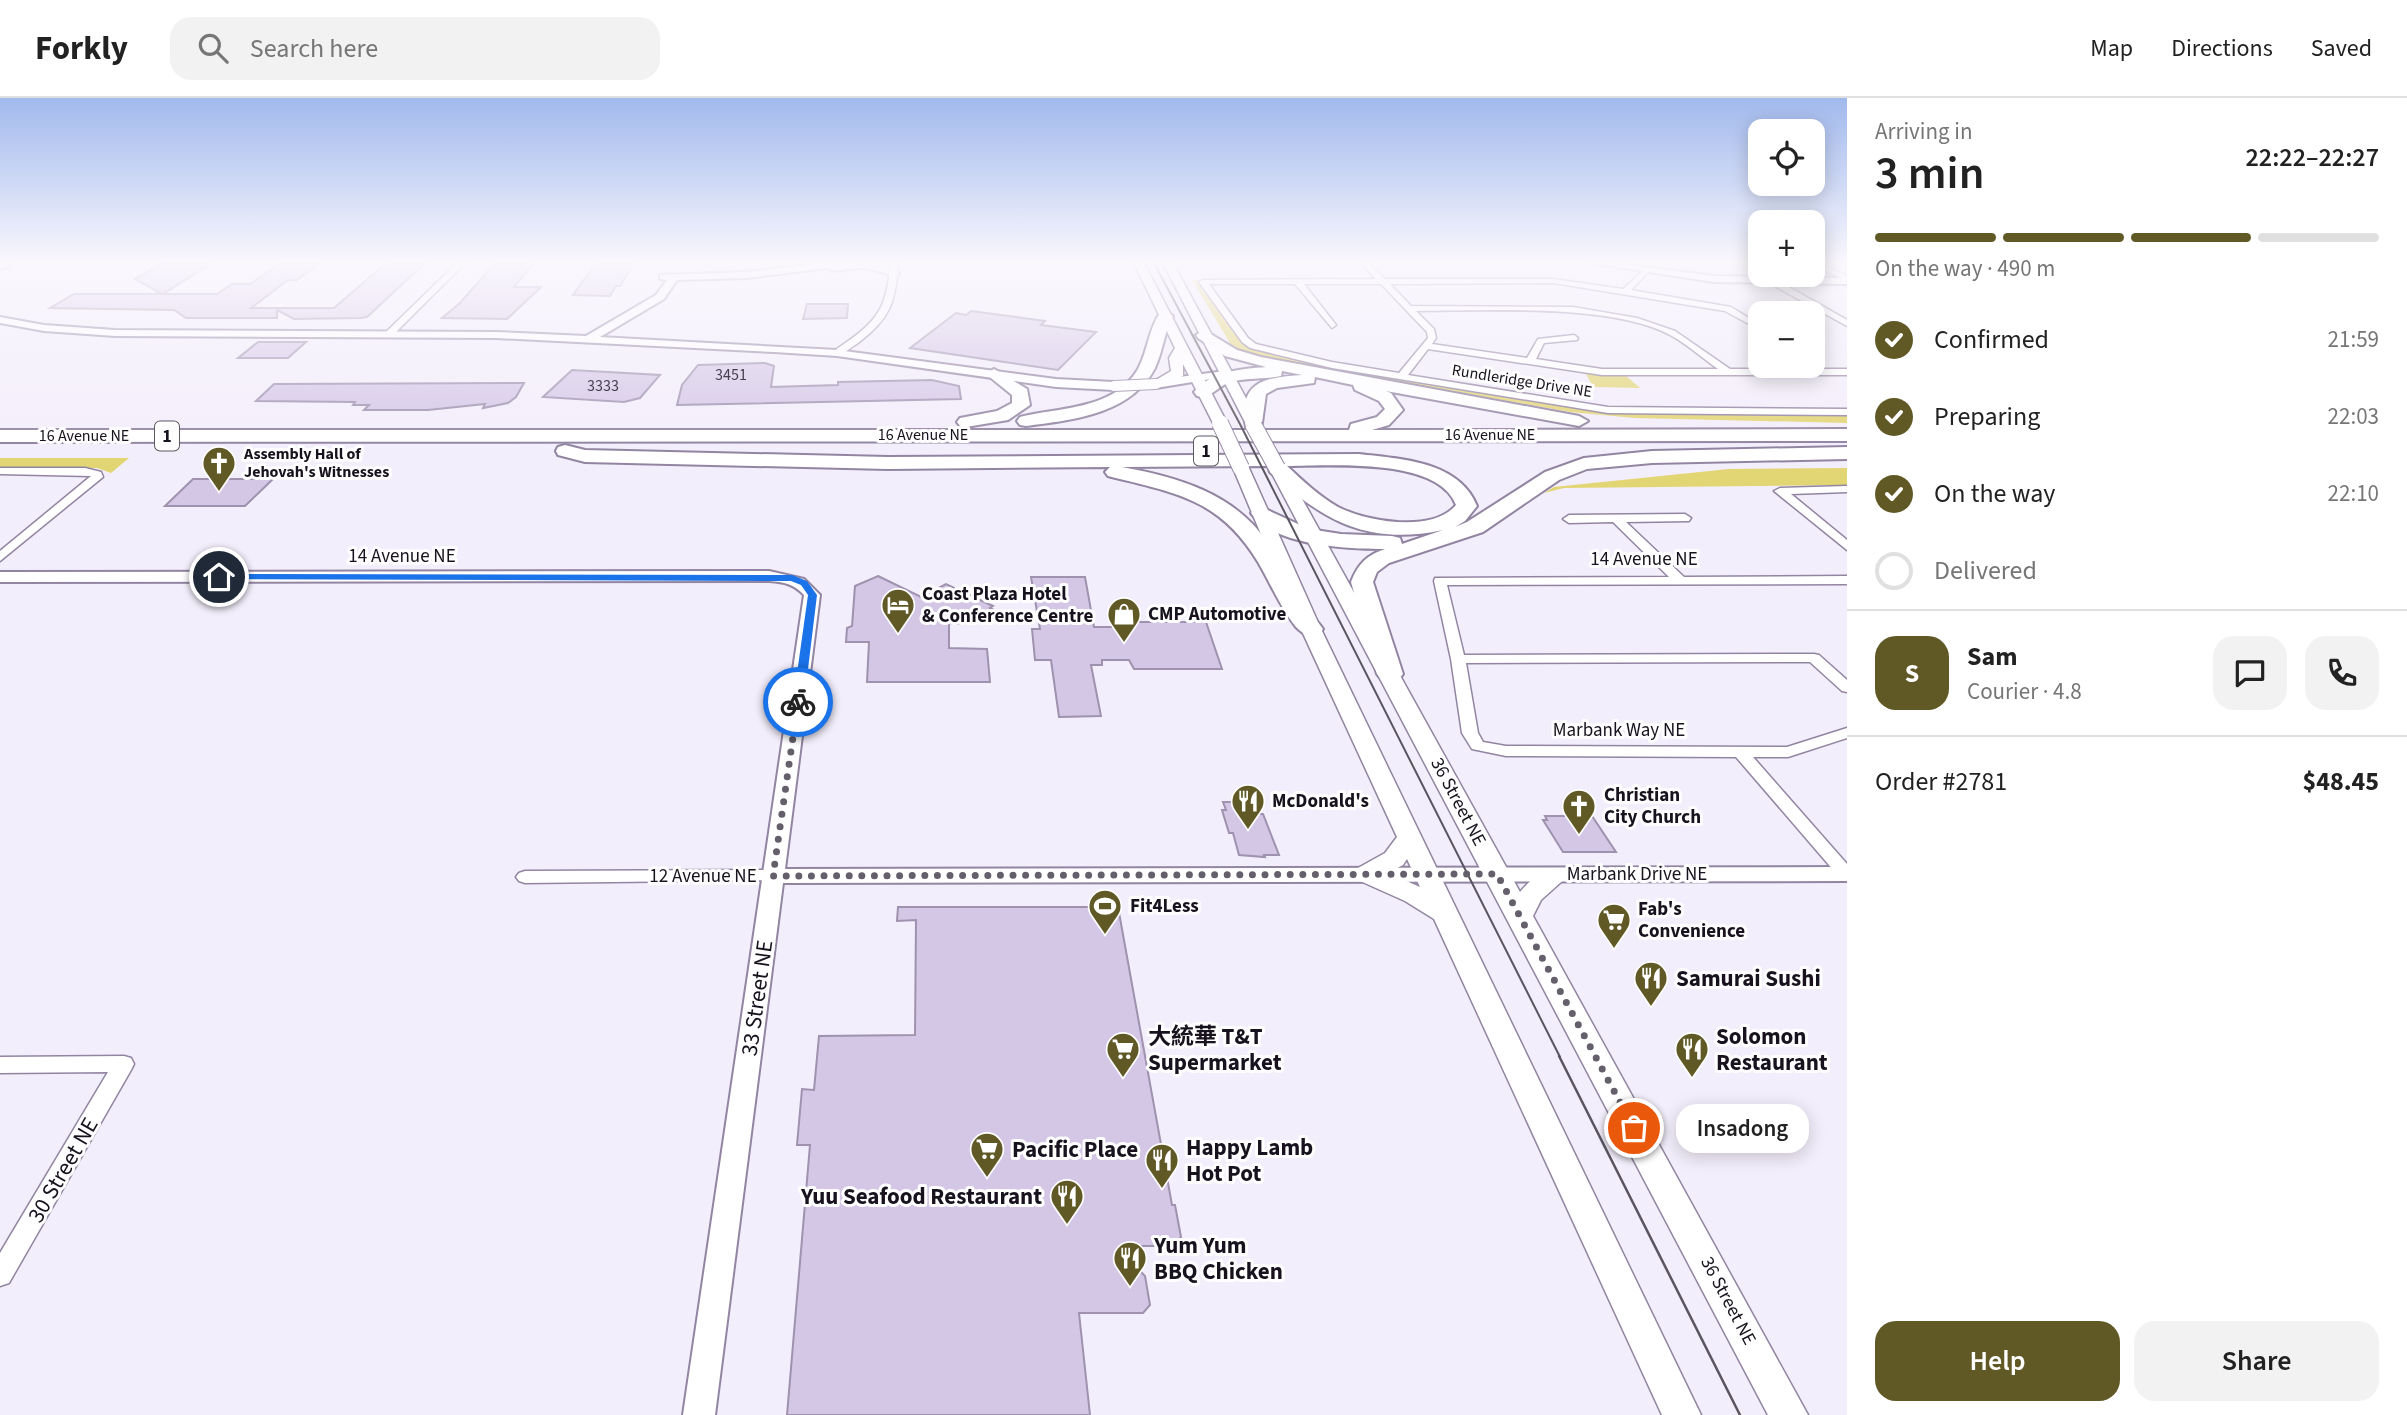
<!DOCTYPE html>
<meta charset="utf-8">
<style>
:root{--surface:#fff;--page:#f2f2f2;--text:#222;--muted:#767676;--line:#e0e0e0;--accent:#605926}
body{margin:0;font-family:"Source Sans 3","Noto Sans SC",sans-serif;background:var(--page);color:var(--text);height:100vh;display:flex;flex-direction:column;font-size:26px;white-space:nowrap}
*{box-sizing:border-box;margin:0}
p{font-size:23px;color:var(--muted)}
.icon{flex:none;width:38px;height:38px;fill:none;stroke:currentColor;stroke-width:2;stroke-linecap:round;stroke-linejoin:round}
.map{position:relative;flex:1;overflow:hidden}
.drawer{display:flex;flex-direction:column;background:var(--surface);width:560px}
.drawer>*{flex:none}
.tools{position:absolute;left:1748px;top:21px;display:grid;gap:14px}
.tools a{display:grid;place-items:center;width:77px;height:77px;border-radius:14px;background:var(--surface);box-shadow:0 4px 18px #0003;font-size:35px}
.pin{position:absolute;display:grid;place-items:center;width:60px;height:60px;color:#fff;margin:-30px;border:4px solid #fff;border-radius:50%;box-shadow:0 2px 7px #0007}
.courier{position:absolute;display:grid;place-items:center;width:70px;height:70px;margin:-35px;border:5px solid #1a73e8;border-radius:50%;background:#fff;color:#222;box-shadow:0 2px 9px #0007}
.bubble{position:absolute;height:49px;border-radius:21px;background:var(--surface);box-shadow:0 4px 18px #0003;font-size:23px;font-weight:600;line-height:49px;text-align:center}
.head em{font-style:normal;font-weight:600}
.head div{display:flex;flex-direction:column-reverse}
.head{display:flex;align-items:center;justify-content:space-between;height:119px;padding:0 28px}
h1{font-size:46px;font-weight:600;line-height:52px}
.bar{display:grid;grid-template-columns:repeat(4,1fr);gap:10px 7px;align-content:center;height:84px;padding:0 28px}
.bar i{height:9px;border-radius:5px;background:var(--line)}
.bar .current{background:var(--accent)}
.bar p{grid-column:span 4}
.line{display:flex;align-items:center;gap:18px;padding:0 28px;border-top:2px solid var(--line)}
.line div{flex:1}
.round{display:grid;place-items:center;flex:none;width:74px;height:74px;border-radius:21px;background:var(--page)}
ol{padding:0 28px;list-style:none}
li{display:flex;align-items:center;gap:21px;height:77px}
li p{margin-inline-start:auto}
li .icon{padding:7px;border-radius:50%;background:var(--accent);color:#fff;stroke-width:4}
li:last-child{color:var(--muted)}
li i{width:38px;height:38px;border:4px solid var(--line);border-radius:50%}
.button{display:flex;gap:14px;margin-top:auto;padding:14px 28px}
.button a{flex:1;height:80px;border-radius:21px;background:var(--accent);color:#fff;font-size:28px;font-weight:600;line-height:80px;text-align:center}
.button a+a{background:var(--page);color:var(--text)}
header{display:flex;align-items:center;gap:42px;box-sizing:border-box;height:98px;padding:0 35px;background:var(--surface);border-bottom:2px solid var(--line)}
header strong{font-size:33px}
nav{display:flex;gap:38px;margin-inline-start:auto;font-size:24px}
.search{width:490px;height:63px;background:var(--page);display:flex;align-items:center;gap:18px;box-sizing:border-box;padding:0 24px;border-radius:21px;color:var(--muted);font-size:26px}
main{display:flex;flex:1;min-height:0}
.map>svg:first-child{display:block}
</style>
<header>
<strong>Forkly</strong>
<div class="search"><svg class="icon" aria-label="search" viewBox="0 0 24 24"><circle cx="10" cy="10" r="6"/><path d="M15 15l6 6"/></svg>Search here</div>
<nav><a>Map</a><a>Directions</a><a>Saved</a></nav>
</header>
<main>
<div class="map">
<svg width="1847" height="1317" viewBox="0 0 1847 1317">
<rect width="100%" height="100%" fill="#f3eefb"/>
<g fill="#e2d573">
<polygon points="1192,182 1201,182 1198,185 1240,243 1260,253 1289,260 1607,315 1847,315 1847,325 1635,320 1570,314 1259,259 1238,251 1230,245"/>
<polygon points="1585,274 1624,276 1640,290 1593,289"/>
<polygon points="0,360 129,360 111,375 97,370 0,370"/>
<polygon points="1847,370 1847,387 1564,390 1544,395 1554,389 1729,371"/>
</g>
<g fill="#d4c7e6" stroke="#9e92af" stroke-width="2">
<polygon points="163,165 212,165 163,196 217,196 232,186 250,186 281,165 320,165 297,182 288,182 251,210 334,210 386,165 425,165 367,219 361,220 294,221 277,212 277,220 186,220 174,212 50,210 74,196 162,196 135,181"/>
<polygon points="495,165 534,165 514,189 541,189 507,221 442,220 460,205"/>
<polygon points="596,165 634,165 620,188 616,188 610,198 573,197"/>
<polygon points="807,206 848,206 847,220 803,221"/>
<polygon points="971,213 1045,223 1041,227 1096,234 1058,272 910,250 956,215 966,217"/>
<polygon points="258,244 306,244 288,260 238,260"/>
<polygon points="765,265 774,268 771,289 838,287 838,284 932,282 959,288 961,301 677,307 682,287 698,267"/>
<polygon points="572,272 660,277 640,300 624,304 543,299"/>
<polygon points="524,285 516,299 508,305 483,310 485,306 428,312 364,312 369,307 353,307 355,304 256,303 274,286"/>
<polygon points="193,381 273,381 245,408 165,408"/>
<polygon points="878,478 921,499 946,486 993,508 990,510 994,512 968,526 949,525 949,550 987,551 990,584 867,584 869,544 846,544 847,530 852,528 855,488"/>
<polygon points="1031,479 1085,479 1094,529 1122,529 1120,524 1206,524 1222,571 1134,571 1129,562 1102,562 1102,567 1091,567 1101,618 1059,619 1051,562 1035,562 1032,531 1040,531"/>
<polygon points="1223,704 1237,704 1240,712 1244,712 1246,716 1263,716 1279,757 1264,757 1265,759 1239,757 1233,735 1229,735 1222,712 1226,712"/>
<polygon points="1545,718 1592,718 1616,754 1563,754 1543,722 1547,722"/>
<polygon points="898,809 1118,809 1172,1107 1175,1107 1181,1139 1173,1148 1136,1148 1140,1173 1145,1178 1150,1207 1143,1215 1079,1215 1090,1317 787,1317 810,1047 797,1047 802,991 814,992 819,938 915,937 916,822 897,823"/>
</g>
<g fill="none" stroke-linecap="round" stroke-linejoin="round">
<defs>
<g id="minor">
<polygon points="457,165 465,165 392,238 386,238 386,234"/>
<path d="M890,165h8c-2,39 -8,56 -40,80 -8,5 -15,12 -24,12v-4c39,-27 54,-38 56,-88z"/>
<path d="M1361,165h8l16,16h169l69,10 23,-21 4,2 -19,20 100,17 29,18v5l-35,-19 -171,-28 -164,1 21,22 162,1 64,11 38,13 55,38h117v6h-245l-174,-26 -20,26 200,32 239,2v6l-239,-2 -276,-45 -82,-20 -8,-6 -43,-60 4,-2 173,-1zM1209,186h86l37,44 4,-3 -32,-41h77l46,48 1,6 -29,35 -67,-11 -76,-18 -8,-6zM1416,213c69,0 194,-8 254,24 17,9 32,23 48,34h-116l-66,-10 8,-16 33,-3 1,-2 -4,-3 -36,4 -11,19 -95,-14 4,-6 -2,-9z"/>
<polygon points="1813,165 1819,165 1847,178 1847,183 1813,167"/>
<polygon points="1769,181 1775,181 1847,222 1847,228 1769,185"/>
<polygon points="0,370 85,370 101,374 103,379 0,463 0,453 91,378 0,376"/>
<polygon points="1847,388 1847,394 1791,396 1847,442 1847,452 1774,393 1780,390"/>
<polygon points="1685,416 1691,420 1689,423 1626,424 1684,479 1847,478 1847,486 1447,487 1464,557 1814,556 1819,557 1847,582 1847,594 1842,593 1810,564 1466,565 1478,635 1483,644 1506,648 1787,649 1847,630 1847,640 1788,659 1753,659 1847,766 1847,783 1841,781 1736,659 1506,658 1472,651 1462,635 1451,561 1434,483 1435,480 1669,479 1613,424 1569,425 1563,421 1569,417"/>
<polygon points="773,772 779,774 782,778 779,782 525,785 519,783 516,779 519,775 525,773"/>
<polygon points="124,958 131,960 134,966 131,972 9,1185 0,1188 0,1155 108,974 0,975 0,959"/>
</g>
<g id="tertiary">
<polygon points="14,165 0,172 0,166"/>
<path d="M824,165h59l16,11 -5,3c-12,-5 -21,-9 -33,-9 -12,-1 -25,6 -35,0l-79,10 -70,2 -13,19 -64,38 237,13 219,29 58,3 6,4 -6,4 -58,-3 -219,-31 -63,-4 -278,-14 -381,-2 -71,-5 -44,-8v-6l44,8 71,5 381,2 90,4 70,-41 11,-15 -7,-1v-4l87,-3z"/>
<polygon points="1591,165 1614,165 1714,178 1847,180 1847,186 1714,184"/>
<polygon points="1225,273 1231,276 1229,278 1156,290 1150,286 1156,282"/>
<path d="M769,473l35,8 16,16 -35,274 1062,-2v14l-1064,2 -68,532h-32l121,-820c-10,-11 -20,-13 -35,-14l-769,1v-10z"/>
</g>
<g id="secondary">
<polygon points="1134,165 1144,165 1227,325 1225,328 1220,329 1213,325 1183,266 1183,278 1156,290 1149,286 1171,273 1169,260 1175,250"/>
<polygon points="1163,165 1173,165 1261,328 1259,331 1254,332 1247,328"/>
<path d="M1241,365l8,5 72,161 380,786h-39l-228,-496 -29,-18 -47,-21 -4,-6 4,-6 27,-15 12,-16 -96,-208 -68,-161zM1407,761l13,28 -32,-14 15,-8z"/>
<path d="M1277,365l8,5 235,424c11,-13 27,-28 45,-23l4,6 -28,25 -8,16 275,499h-40l-499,-947z"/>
</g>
<g id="motorway">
<path d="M1165,213l8,5c-9,16 -10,35 -18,52 -24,46 -82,52 -129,58l-6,-1 -3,-4 3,-4c40,-10 94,-7 118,-48 10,-18 10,-39 22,-56z"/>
<path d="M1204,232l33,20 24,7 318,59 9,5 -9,5 -193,-35 5,2 12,17 -14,15 -17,5 475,-1v12l-1847,1v-12h1247c-3,-7 -2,-14 -2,-22 1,-31 34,-31 57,-33l-20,-4 -1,5c-17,4 -36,1 -53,7 -12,5 -18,16 -31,13l-3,-4c17,-21 47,-23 72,-25l-41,-11 -27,-18 -2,-3zM1315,279l38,8 2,5 24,11 6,8 -8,8 -26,7 -2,6h-88l5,-36 11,-6 37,-5z"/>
<polygon points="994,271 1027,291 1030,307 1008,322 966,329 960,328 957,324 960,320 997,313 1012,305 1012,297 986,276"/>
<path d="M565,347l20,5 303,7 471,-3c42,5 100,7 118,52l-12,15 -10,6 12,-5 78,-50 39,-14 68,-7 195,-4v12l-195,4 -65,6 -28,11 -76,52 -94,31 -12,9 -4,10 30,92 -4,5 -9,3 -9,-3 -4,-5 -26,-92c7,-18 16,-27 34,-33 -37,0 -111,-3 -134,-36l3,-4 7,-2 48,22 32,5 51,2 8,2 2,6 41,-14c-75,16 -120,-9 -173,-58l-2,-6 -146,1c55,10 112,26 145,75 15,21 25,45 39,66 5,8 12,13 17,21l-3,5c-11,3 -16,1 -24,-7 -16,-20 -25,-43 -38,-65 -39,-64 -83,-69 -150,-86l-3,-4 5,-5 -222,2 -303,-7 -27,-7 -2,-4 2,-4zM1287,368c42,0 151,-9 169,39 -23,28 -89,17 -118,2 -19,-11 -35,-26 -51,-41z"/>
</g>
</defs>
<use href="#minor" stroke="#9285a2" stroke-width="3"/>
<use href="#tertiary" stroke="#9285a2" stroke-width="4"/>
<use href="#secondary" stroke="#9285a2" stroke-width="3"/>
<use href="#motorway" stroke="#9285a2" stroke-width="4"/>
<use href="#minor" fill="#fff" fill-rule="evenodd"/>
<use href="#tertiary" fill="#fff" fill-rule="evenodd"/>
<use href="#secondary" fill="#fff" fill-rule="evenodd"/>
<use href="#motorway" fill="#fff" fill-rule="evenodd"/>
<polyline stroke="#5a5561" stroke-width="2" points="1154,165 1241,328 1560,959"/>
<polyline stroke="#5a5561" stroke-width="2.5" points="1559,958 1740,1317"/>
<defs>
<polyline id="tertiary-bridge" points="1114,288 1156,286"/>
<g id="secondary-bridge">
<polyline points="1220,325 1241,370"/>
<polyline points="1254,328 1277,370"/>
</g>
</defs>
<use href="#tertiary-bridge" stroke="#9285a2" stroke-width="12" stroke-linecap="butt"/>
<use href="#secondary-bridge" stroke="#9285a2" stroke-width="18" stroke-linecap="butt"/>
<use href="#tertiary-bridge" stroke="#fff" stroke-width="10"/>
<use href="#secondary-bridge" stroke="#fff" stroke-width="16"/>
</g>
<linearGradient id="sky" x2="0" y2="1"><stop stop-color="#a1b9ed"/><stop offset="0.47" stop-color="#faf7fd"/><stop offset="1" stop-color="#faf7fd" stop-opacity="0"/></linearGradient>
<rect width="1847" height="349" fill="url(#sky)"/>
<polygon fill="#1a73e8" points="219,476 792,477 807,483 817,497 804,604 798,607 793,604 808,497 801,487 791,483 216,481 214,479"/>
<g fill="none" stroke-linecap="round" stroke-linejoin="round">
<polyline stroke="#645f6b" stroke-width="7" stroke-dasharray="0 12.6" points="798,604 773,778 1497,776 1634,1030"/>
</g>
<defs>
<symbol id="church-pin" viewBox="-11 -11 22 30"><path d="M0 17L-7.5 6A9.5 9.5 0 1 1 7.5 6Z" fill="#605926" stroke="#fefefe"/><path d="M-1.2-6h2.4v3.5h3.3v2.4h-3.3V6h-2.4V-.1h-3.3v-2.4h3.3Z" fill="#fff"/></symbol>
<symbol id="hotel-pin" viewBox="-11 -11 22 30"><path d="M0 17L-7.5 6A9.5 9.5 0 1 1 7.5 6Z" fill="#605926" stroke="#fefefe"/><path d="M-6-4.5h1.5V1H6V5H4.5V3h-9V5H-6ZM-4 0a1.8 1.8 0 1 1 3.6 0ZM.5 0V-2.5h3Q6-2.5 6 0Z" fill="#fff"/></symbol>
<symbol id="shop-pin" viewBox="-11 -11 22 30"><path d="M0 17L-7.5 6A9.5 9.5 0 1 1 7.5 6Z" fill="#605926" stroke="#fefefe"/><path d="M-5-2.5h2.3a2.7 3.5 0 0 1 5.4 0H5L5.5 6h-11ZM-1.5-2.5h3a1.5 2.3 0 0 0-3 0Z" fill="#fff"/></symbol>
<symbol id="restaurant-pin" viewBox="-11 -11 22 30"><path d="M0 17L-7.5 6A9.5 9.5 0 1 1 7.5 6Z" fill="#605926" stroke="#fefefe"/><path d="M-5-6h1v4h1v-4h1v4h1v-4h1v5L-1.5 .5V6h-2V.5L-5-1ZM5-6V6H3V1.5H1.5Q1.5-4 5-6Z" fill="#fff"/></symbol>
<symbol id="stadium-pin" viewBox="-11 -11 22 30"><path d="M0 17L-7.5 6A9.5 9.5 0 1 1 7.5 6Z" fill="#605926" stroke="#fefefe"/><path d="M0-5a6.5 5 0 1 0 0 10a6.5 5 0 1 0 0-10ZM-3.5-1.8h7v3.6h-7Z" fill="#fff"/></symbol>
<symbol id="supermarket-pin" viewBox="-11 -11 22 30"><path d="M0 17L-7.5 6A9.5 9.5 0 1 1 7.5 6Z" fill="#605926" stroke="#fefefe"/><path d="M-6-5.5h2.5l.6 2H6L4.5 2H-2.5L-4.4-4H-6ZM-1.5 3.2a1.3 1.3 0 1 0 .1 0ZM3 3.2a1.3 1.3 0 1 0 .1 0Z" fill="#fff"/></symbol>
</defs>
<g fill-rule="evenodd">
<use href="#church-pin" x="200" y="346" width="38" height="52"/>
<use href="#hotel-pin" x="879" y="488" width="38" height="52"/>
<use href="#shop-pin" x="1105" y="497" width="38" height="52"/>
<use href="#restaurant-pin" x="1229" y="684" width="38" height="52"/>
<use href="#church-pin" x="1560" y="689" width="38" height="52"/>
<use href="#stadium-pin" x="1086" y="789" width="38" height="52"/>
<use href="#supermarket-pin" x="1595" y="803" width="38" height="52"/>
<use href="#restaurant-pin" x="1632" y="861" width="38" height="52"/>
<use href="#supermarket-pin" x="1104" y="932" width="38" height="52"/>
<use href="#restaurant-pin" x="1673" y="932" width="38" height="52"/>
<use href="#supermarket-pin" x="968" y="1032" width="38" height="52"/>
<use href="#restaurant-pin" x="1143" y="1043" width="38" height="52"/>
<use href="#restaurant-pin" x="1048" y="1079" width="38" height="52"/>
<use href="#restaurant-pin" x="1111" y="1141" width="38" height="52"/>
</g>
<g text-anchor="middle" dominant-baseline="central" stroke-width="6" stroke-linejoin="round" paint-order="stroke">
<g font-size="16" fill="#463f4f">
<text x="731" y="277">3451</text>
<text x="603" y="288">3333</text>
</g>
<g font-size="16" fill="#17121d" stroke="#fefefe">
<text transform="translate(1522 283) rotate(9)">Rundleridge Drive NE</text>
<text x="923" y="337">16 Avenue NE</text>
<text x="1490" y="337">16 Avenue NE</text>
<text x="84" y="338">16 Avenue NE</text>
</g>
<g font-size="16" font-weight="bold" fill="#17121d" stroke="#fefefe" text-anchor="start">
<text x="244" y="356">Assembly Hall of<tspan x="244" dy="18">Jehovah's Witnesses</tspan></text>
</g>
<g fill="#fefefe" stroke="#5c5960" stroke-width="2">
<rect x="155" y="323.5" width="24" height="29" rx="5"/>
<rect x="1194" y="338.5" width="24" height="29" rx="5"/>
</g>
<g font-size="18" font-weight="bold" fill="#17121d">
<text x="167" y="338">1</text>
<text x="1206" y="353">1</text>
</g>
<g font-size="19" fill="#17121d" stroke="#fefefe">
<text x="402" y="458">14 Avenue NE</text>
<text x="1644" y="461">14 Avenue NE</text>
<text x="1619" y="632">Marbank Way NE</text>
<text transform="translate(1458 704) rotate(62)">36 Street NE</text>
<text x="1637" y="776">Marbank Drive NE</text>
<text x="703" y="778">12 Avenue NE</text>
<text transform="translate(1728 1203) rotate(62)">36 Street NE</text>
</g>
<g font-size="19" font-weight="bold" fill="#17121d" stroke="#fefefe" text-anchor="start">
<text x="922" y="496">Coast Plaza Hotel<tspan x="922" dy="22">&amp; Conference Centre</tspan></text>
<text x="1148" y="516">CMP Automotive</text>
<text x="1604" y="697">Christian<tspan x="1604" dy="22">City Church</tspan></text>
<text x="1272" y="703">McDonald's</text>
<text x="1130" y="808">Fit4Less</text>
<text x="1638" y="811">Fab's<tspan x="1638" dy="22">Convenience</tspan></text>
</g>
<g font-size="23" font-weight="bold" fill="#17121d" stroke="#fefefe" text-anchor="start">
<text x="1676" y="880">Samurai Sushi</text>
<text x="1148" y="938">大統華 T&amp;T<tspan x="1148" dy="26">Supermarket</tspan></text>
<text x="1716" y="938">Solomon<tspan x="1716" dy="26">Restaurant</tspan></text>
<text x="1186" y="1049">Happy Lamb<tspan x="1186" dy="26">Hot Pot</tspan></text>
<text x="1012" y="1051">Pacific Place</text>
<text x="1042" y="1098" text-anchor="end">Yuu Seafood Restaurant</text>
<text x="1154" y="1147">Yum Yum<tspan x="1154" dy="26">BBQ Chicken</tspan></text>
</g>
<g font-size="23" fill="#17121d" stroke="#fefefe">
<text transform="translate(757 900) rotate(-82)">33 Street NE</text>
<text transform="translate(63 1072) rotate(-60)">30 Street NE</text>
</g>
</g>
</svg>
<div class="tools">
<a><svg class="icon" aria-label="locate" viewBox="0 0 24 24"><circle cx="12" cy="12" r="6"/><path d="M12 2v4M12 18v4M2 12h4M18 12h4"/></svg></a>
<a>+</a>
<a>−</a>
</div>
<div class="pin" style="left:1634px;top:1030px;background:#ea580c"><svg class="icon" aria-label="bag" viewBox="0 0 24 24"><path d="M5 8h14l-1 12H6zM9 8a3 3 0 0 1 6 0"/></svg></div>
<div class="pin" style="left:219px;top:479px;background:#1f2937"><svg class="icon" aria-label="home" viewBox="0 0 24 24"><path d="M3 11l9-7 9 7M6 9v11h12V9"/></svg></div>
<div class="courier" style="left:798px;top:604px"><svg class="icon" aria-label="bike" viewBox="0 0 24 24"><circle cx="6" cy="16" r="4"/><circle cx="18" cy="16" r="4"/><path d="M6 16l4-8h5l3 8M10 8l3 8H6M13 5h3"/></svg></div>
<div class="bubble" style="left:1676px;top:1006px;width:133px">Insadong</div>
</div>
<section class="drawer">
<div class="head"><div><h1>3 min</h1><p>Arriving in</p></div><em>22:22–22:27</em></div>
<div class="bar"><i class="current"></i><i class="current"></i><i class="current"></i><i></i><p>On the way · 490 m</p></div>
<ol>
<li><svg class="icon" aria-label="check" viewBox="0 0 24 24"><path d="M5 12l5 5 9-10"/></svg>Confirmed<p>21:59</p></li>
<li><svg class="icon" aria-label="check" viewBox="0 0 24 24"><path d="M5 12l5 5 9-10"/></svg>Preparing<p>22:03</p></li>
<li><svg class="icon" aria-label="check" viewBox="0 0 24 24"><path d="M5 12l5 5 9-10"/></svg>On the way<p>22:10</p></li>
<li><i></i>Delivered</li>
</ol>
<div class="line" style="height:126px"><b class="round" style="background:var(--accent);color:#fff">S</b><div><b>Sam</b><p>Courier · 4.8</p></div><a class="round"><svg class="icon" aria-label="chat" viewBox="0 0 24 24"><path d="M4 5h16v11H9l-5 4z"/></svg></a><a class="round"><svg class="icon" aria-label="phone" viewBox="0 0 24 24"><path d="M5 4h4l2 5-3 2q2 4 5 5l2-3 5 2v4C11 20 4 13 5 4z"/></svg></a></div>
<div class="line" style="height:91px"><div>Order #2781</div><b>$48.45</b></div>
<div class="button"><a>Help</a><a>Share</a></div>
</section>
</main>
